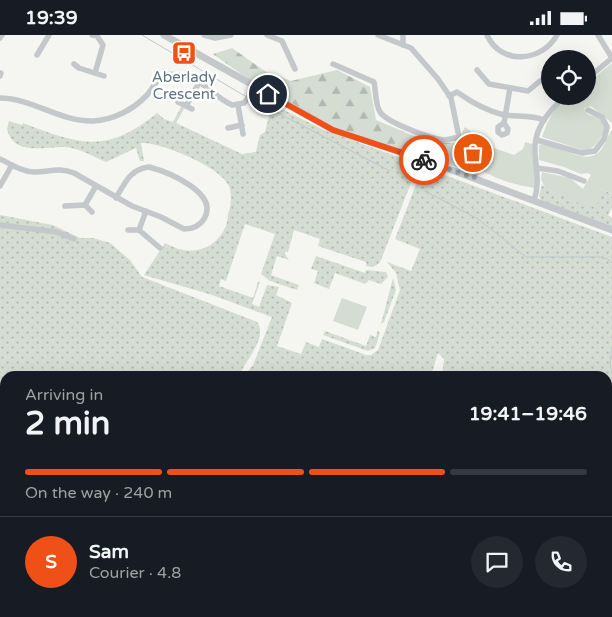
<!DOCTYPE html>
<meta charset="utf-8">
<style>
:root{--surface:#171b24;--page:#242831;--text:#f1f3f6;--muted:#9ea1a6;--line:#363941;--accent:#ee5018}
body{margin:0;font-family:"Varela Round",sans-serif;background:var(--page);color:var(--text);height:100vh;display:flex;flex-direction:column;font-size:19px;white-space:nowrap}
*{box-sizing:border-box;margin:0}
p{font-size:16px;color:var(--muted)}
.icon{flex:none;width:28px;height:28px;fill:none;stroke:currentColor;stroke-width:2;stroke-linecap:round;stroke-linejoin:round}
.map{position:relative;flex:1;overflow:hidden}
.side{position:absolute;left:0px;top:336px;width:612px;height:246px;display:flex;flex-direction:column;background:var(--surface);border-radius:15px 15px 0 0;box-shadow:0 5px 20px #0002}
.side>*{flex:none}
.fabs{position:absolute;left:541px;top:15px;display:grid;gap:10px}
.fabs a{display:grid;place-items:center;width:55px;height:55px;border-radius:50%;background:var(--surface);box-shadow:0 5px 20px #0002;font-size:25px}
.pin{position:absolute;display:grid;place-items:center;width:42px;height:42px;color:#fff;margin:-21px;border:2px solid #fff;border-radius:50%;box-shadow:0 1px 5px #0007}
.courier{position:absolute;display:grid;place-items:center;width:50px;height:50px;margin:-25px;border:4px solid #ee5018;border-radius:50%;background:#fff;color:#222;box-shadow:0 1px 6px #0007}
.headline em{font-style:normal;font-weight:700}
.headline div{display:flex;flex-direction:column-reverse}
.headline{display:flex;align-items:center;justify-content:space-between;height:85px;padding:0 25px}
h1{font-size:32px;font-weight:700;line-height:38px}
.bar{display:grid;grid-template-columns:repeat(4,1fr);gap:8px 5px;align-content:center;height:60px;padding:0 25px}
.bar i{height:6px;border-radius:4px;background:var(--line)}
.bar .current{background:var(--accent)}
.bar p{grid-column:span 4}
.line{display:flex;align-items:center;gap:12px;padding:0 25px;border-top:1px solid var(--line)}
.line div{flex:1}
.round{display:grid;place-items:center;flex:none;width:52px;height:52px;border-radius:26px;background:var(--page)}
.status{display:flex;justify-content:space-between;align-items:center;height:35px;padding:0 25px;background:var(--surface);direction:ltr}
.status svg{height:14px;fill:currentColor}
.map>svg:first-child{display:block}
</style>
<div class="status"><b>19:39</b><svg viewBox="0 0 49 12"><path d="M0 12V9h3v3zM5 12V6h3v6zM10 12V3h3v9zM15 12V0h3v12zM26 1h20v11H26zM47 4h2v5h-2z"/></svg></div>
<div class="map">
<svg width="612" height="582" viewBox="0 0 612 582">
<defs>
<pattern id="grass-dots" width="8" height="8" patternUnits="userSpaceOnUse" patternTransform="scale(1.25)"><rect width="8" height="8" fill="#d5ddd2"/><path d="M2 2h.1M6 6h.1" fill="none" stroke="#b0b8b0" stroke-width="1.8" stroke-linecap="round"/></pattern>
<pattern id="forest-firs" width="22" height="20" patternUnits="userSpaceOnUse" patternTransform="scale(1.25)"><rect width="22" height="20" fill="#d5ddd2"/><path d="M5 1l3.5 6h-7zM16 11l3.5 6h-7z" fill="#b0b8b0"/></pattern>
</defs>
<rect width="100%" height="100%" fill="#f5f5f1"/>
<g fill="url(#grass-dots)">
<path d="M272,69l52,26 88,32 4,8 -35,90c-4,6 -7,8 -15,6v-4l-48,-16 2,-7 -26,-9 -6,22 -2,-1 -1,3 4,6 -12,-4 -6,19 28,10 -2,5 -27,-9 -9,-7 14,-40 -30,-10 -19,57 -5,-2 -2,7 34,12 5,-16h2l-8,22 7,3 8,-22 12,2 -3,8 16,8 -15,43 24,8 5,-12 13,5 3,-8 44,16h5l7,-5 22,-60 -4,-17 -9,-11 24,9 9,-22 -25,-10 25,-65 11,-4 181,67v269l-4,1v-131h-36l-8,-2 -3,2h-119l2,-17 -6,-6 -7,23h-187l9,-11 19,-48 -60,-22 -68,-20 21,-32c23,14 50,9 61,-17 2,-5 1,-10 3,-15 2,-6 3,-17 0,-25 -8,-19 -68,-44 -88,-43l3,18h-4l-4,-13 -30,14c-12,-5 -27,-14 -41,-15 -20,-1 -51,10 -58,-18l2,-8 13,4 1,-2c57,22 84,31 134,-10l7,6 9,3 8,-15 3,2 -8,14 66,31 14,-2 4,-17 5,-3z"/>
<polygon points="542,149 545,153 573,165 601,154 612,159 612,173 608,180 612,183 612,192 541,165 539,161"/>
<path d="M0,180l53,10 27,13h13l17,5 20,17 12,17 115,45c12,15 -13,40 -18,54h-234v116l-5,1z"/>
<polygon points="316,221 365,238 366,235 386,237 388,242 381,249 369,245 365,249 335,238 329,254 314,248 318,236 311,234"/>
<polygon points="393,243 396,255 384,287 381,289"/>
<polygon points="378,295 380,298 375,313 368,316 323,300 325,296 366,311 370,300 376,302"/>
<polygon points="0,459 5,459 5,578 58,578 58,582 0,582"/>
</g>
<polygon fill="url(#forest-firs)" points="232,13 266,37 291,46 337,35 370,52 376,85 428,107 456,108 470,129 466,135 335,92 251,46 213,19"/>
<g fill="#d5ddd2">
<path d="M612,28v60l-21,-17 -7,2 3,6c4,2 9,2 12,4 13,8 -2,30 -13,33l-44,-14c5,-14 13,-35 29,-41 5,-1 12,0 17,0v-13z"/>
<path d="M465,92l29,21 20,7 9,-6 2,-7 7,2 5,39 -2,5c-21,-3 -37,-8 -56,-19 0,-16 -8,-22 -19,-33z"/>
<path d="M612,95v64l-11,-5 -3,14 -8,5 -45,-20 -4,-9 1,-7 28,6 13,11 8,-14 -3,-2 -7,1 -17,-7 -25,-7v-15c19,-4 41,21 59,8 8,-6 8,-17 14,-23z"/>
<polygon points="342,263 367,272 358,295 333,286"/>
<polygon points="612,472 612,582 582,582 581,578 608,578 608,474"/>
</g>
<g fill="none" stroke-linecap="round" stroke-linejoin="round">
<g stroke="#bdc8cd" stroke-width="1">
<polyline points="142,0 245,61"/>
<polyline points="253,65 390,136"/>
<polyline points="425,156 478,184 526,222 600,222 608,224 612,228"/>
<polyline points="612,243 612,244"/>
<polyline points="612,312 610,326 612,339"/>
</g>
<g stroke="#c4c8cb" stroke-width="5.5">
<polyline points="92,0 97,1 103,10 95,38"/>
<polyline points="204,0 215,3 231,0"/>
<polyline points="267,0 282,6 295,34"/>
<polyline points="378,0 411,13 438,44 451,63 459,102 473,118 477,134 474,143"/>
<polyline points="403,0 403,10"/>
<path d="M487,0c14,31 55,27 70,0"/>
<polyline points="598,0 612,23"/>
<polyline points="0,3 2,0"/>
<polyline points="37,20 49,0"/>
<polyline points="74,29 79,33 104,41"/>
<path d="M333,29l41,18c2,9 1,22 6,30 6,10 51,27 64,28 4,0 10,-2 15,-3"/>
<polyline points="477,35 489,49 528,56 540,46"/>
<polyline points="0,41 1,38"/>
<polyline points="588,43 612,23"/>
<path d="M449,61l8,-4c14,10 30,19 47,23 14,2 26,0 40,5"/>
<path d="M0,63c32,0 60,24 93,23 20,-1 40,-11 54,-26 6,-6 9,-16 17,-20 7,-2 16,0 23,2 18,4 28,21 45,28l12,-2 12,-16"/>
<polyline points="178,67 192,74"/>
<polyline points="238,70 243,99"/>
<polyline points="186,71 200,46"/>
<polyline points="504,88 508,94 507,98 502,100 498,97 498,92 504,88 510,53"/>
<polyline points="228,93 242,90"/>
<polyline points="537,105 582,118 595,116 604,104 607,92 602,82 588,75"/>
<path d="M0,124c11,5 22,13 34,13 15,0 25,-5 40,1l58,33 29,11 23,12c8,0 15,-2 20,-10 16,-26 -36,-47 -55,-52 -19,2 -24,16 -33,31"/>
<polyline points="537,133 558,136 584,146"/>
<polyline points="0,151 12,130"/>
<path d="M534,165c6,-17 2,-29 1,-47 -2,-23 14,-43 31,-57"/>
<polyline points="85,170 96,151"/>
<polyline points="65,171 85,170 92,177"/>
<polyline points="146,176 139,195 160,213"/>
<polyline points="0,190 57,197 74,204"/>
<polyline points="128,195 139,195"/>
</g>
<polyline stroke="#c4c8cb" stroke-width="7" points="164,0 333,95 422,124 612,195"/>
</g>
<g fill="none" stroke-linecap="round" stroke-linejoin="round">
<polyline stroke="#95a1aa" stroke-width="5" stroke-dasharray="0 9" points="424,125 474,143 477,134 473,118"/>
<polyline stroke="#ee5018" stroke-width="6" points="268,59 333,95 424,125"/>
</g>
<defs>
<symbol id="bus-square" viewBox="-11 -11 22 22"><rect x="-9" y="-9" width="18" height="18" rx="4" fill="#ee5018" stroke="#fff"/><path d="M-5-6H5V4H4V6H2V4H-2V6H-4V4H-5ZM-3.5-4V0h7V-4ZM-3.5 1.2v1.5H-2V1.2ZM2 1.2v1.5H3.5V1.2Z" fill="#fff"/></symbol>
</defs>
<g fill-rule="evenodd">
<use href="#bus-square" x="170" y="4" width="28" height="28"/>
</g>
<g text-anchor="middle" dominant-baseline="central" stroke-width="5" stroke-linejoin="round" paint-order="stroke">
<g font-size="15" fill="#627484" stroke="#fff">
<text x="184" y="42">Aberlady<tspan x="184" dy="17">Crescent</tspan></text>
</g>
</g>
</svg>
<div class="fabs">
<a><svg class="icon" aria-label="locate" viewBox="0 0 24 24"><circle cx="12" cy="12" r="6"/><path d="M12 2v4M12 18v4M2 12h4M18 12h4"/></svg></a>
</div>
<div class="pin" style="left:473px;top:118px;background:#ea580c"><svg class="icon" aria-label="bag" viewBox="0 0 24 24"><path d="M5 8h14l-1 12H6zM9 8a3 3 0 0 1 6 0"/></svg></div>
<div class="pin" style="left:268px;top:59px;background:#1f2937"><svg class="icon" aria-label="home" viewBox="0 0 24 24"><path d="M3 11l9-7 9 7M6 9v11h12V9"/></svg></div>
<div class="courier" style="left:424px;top:125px"><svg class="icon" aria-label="bike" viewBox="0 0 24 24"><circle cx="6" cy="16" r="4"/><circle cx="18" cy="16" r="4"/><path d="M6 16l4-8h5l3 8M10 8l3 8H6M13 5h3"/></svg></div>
<section class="side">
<div class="headline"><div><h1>2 min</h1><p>Arriving in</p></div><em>19:41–19:46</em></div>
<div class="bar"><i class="current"></i><i class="current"></i><i class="current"></i><i></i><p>On the way · 240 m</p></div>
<div class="line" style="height:90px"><b class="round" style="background:var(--accent);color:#fff">S</b><div><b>Sam</b><p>Courier · 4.8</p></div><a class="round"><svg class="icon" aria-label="chat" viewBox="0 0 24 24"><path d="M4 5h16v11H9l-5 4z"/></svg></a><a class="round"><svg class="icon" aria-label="phone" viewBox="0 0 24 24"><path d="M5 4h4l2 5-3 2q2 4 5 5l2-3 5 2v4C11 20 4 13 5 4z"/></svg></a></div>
</section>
</div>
